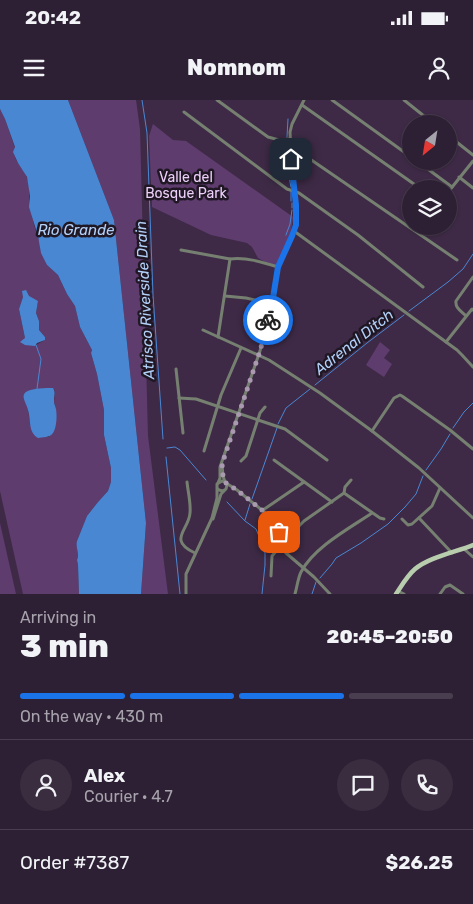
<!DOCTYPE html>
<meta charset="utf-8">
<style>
:root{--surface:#2e2034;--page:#3a2d40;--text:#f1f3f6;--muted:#a7a3ac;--line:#493e4f;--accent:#1a73e8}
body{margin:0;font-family:Rubik,sans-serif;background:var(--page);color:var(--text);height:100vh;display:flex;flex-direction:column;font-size:19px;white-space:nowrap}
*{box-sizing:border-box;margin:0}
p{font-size:16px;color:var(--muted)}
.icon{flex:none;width:28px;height:28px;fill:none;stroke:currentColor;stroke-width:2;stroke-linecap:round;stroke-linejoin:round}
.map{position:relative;height:494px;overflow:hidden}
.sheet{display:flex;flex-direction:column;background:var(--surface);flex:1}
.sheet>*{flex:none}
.needle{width:32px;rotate:210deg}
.buttons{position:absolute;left:402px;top:15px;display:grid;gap:10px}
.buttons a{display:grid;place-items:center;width:55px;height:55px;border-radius:50%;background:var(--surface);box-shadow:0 1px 4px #0004,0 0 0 1px var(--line);font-size:25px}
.pin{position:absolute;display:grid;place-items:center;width:42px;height:42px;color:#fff;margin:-21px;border-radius:10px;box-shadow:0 2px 8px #0006}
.courier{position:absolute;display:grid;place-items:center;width:50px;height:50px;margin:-25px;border:4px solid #1a73e8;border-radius:50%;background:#fff;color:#222;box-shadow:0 1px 6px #0007}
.headline em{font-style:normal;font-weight:800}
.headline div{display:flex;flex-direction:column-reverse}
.headline{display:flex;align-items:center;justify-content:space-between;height:85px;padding:0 20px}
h1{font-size:32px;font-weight:800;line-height:38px}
.bar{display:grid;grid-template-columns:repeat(4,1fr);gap:8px 5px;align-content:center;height:60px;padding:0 20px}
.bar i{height:6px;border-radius:4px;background:var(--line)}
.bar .active{background:var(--accent)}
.bar p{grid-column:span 4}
.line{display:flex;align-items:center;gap:12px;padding:0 20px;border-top:1px solid var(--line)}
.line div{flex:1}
.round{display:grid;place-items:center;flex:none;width:52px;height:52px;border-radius:26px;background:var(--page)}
.status{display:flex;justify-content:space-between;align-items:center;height:35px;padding:0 25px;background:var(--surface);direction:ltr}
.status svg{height:14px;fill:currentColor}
header{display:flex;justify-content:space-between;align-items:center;height:65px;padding:0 20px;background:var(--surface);font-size:22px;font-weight:800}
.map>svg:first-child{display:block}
</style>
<div class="status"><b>20:42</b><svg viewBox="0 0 49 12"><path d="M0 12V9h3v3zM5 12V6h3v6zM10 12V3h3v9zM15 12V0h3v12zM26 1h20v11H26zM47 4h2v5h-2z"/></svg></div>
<header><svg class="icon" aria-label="menu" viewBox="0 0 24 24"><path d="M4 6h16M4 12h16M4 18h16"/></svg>Nomnom<svg class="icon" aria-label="person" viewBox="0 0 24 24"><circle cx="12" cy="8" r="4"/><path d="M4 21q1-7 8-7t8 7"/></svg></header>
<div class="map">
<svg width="473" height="494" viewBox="0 0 473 494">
<rect width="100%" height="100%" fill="#3e2a46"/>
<g fill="#5f3c6e" fill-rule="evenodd">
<polygon points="68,0 136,0 140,29 148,336 168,494 141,494 146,423 114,120"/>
<path d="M0,9l5,10 10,29c-4,11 9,20 12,30 2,6 3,15 2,21l5,26 13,40 11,10 9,19 8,12 5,21 12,23 -1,3 6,21 7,36v25l7,33v14l-3,9 -10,11 -11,14 -10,25c-2,6 3,13 0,19l1,5 1,29h-56l-23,-103zM23,197l15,4 -2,12 3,8v9l6,7v3l-9,5 -11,-7 -6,-29zM41,289h13l1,3 -1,10 2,7 -7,28h-7l-12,-13 -2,-15 3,-19z"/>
<path d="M153,24l20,16 13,1 107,76c-1,17 -10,33 -15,49l-13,-4 -7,-4 -6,-11 -5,-4 -36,-8 -59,-28 -3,-71z"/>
<polygon points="380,242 390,250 384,258 392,264 384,277 366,265"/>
<polygon points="0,423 16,494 0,494"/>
</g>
<g fill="#4a87d2">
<path d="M0,0h68l46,120 32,303 -5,71h-62l-1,-29 -1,-5c3,-6 -2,-13 0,-19l10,-25 11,-14 10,-11 3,-9v-14l-7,-33v-25l-7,-36 -6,-21 1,-3 -12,-23 -5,-21 -8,-12 -9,-19 -11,-10 -6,-12 -3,-17 -9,-29 1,-11 -3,-19 -9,-14 -5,-11 2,-5 -10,-28 -5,-10z"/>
<polygon points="26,190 29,196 38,201 36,213 39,221 39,230 45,237 45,240 37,243 35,246 25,245 20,242 25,238 19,209 23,197 22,191"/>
<path d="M53,288c3,5 1,7 1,12 0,5 1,4 2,9 1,6 1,18 -3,24 -3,5 -11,4 -15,5 -10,-6 -7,-18 -10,-28 -1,-6 -8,-14 -2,-18 5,-4 21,-4 27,-4z"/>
</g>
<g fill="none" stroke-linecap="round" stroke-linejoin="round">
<g stroke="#4a87d2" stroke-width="1">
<polyline points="142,0 147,33 153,195 163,339"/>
<polyline points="287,37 288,19"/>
<polyline points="286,42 287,67 291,87"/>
<polyline points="291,92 291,101"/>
<polyline points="292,103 292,108"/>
<polyline points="286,135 290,124 292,110"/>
<polyline points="409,211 448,182 463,169 473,154"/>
<polyline points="36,245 41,259 37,289"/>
<polyline points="315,285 367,243 404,215"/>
<polyline points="278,324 286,308 310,289"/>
<polyline points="453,328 464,312 473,303"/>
<polyline points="167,348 175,347 180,350 206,380"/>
<polyline points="166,357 180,494"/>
<polyline points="426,370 441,349 450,334"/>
<polyline points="252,399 277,328"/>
<polyline points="227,402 245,421 256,429 261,441 265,453 265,465 262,494"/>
<polyline points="245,420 250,404"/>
<polyline points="320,478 332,464 336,458 361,443 388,424 405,407 416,394 423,376"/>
<polyline points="312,494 316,482"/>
</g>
<g stroke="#768071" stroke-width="3">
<polyline points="217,0 268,37 279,40 290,39"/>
<polyline points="332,0 411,57"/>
<polyline points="404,0 434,24"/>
<polyline points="302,5 421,89"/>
<polyline points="184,12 287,89 299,93 358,135 423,187"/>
<polyline points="449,36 473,55"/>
<polyline points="291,46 457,160"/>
<polyline points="417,61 452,87"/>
<polyline points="459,77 473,88"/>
<polyline points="449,91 473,61"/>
<polyline points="294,131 457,250 462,255 473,267"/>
<path d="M181,150l49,9c16,-2 32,3 48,8"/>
<polyline points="225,196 246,198 272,204"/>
<path d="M466,216c-5,-5 -11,-8 -10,-15l17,-24"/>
<polyline points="203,230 269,260 320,293 372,331 419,368 473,418"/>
<polyline points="218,237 230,159"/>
<polyline points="446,242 472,209 473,210"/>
<polyline points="176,269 183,333"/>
<polyline points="179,298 196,299 285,329 327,360"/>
<polyline points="372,331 394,298 400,295 402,296 450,330 473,349"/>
<polyline points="204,351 221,295 241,248"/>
<polyline points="274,360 332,402"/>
<polyline points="241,361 246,356 260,313 265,307"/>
<polyline points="222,364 223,376 225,382"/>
<path d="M187,382c1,10 4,21 3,31 -1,17 -23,27 5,40"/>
<polyline points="218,383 220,378 220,367 260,251 272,204 278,167 294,131 297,112 292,73 290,32 292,24 304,0"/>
<polyline points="226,383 237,390 273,419 278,429 281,447 286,453 314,477 330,494"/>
<polyline points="344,393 380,418 384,419"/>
<polyline points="263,410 304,382"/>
<polyline points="419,418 452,453"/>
<polyline points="213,419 221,394 224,391"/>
<polyline points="402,419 408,425 412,424 432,406 440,388"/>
<polyline points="464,449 473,457"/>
<polyline points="271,476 272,456 292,433 304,421 344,393 345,387 351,380"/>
<polyline points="398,491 404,494"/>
<polyline points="186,494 186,474 212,418 217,398 217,384 222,381 225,382 227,385 226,389 223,391 219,390 217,388"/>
<path d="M295,494c2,-7 3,-16 6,-22 13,-25 49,-44 71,-59"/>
<polyline points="440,494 445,487 450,485 463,494"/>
</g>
<path stroke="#b8ccae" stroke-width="4.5" d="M396,494c6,-9 11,-18 19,-25 14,-12 41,-17 58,-24"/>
</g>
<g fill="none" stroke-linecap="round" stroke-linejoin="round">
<polyline stroke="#a99ab0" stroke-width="5" stroke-dasharray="0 9" points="268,220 260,251 222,364 223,376 226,383 237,390 273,419 277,425 279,432"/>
<polyline stroke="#1a73e8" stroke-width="6" points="268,220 272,204 278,167 292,136 296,125 296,105 291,59"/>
</g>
<g text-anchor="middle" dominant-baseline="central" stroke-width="5" stroke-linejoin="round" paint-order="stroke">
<g font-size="14" fill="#edd0fa" stroke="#201724">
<text x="186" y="77">Valle del<tspan x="186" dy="16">Bosque Park</tspan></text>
</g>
<g font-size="15" font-style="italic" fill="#b2d0f8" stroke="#201724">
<text x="76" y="130">Rio Grande</text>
<text transform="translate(145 200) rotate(-93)">Atrisco Riverside Drain</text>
<text transform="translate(354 242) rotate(-38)">Adrenal Ditch</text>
</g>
</g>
</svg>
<div class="buttons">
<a><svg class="needle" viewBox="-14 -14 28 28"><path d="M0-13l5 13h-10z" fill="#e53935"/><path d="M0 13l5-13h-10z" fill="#a7a3ac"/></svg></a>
<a><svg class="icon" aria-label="layers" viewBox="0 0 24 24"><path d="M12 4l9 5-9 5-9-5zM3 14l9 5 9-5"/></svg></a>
</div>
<div class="pin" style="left:279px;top:432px;background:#ea580c"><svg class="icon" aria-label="bag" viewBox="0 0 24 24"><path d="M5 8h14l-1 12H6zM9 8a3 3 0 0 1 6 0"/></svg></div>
<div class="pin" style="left:291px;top:59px;background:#1f2937"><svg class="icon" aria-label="home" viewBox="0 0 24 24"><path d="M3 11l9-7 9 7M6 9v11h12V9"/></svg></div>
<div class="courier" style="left:268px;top:220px"><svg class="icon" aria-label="bike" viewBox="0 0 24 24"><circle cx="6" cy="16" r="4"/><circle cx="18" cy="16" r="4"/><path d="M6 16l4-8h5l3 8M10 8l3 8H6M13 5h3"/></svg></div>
</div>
<section class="sheet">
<div class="headline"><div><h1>3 min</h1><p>Arriving in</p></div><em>20:45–20:50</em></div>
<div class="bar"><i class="active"></i><i class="active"></i><i class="active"></i><i></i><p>On the way · 430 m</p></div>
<div class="line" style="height:90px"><a class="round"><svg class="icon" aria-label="person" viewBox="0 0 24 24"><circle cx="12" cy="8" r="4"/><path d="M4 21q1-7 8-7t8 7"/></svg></a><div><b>Alex</b><p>Courier · 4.7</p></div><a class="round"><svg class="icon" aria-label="chat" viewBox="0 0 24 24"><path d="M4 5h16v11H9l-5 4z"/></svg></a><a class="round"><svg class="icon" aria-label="phone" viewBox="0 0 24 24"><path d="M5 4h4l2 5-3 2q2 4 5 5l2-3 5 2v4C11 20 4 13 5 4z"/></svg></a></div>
<div class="line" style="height:65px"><div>Order #7387</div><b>$26.25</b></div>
</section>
